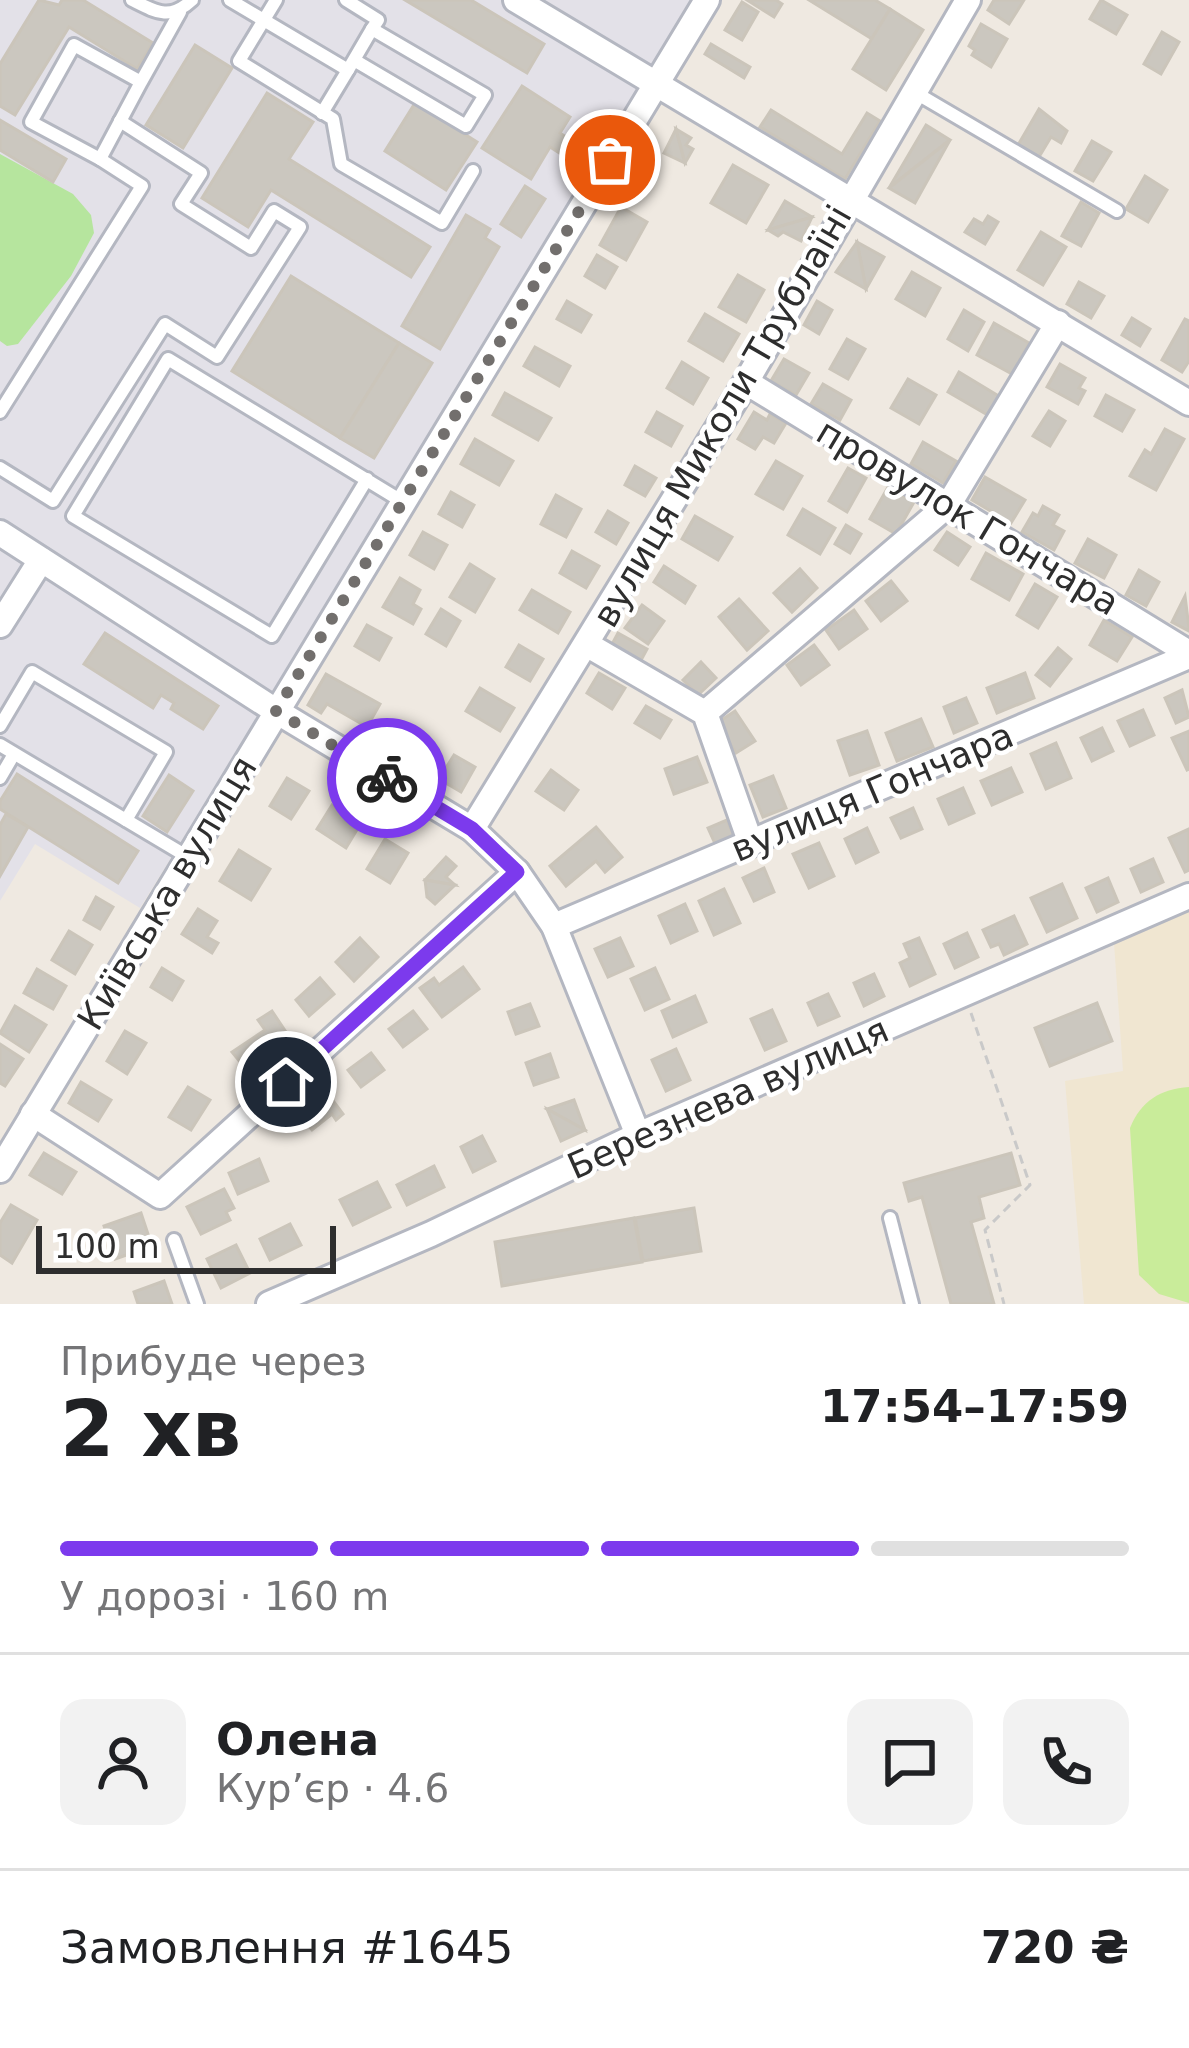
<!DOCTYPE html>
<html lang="uk">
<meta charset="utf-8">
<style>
:root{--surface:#fff;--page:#f2f2f2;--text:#202124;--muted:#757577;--line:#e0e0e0;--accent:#7c3aed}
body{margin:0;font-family:"DejaVu Sans",sans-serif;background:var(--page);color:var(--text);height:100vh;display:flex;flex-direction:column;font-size:45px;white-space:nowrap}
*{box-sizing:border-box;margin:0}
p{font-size:39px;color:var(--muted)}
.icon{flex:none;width:66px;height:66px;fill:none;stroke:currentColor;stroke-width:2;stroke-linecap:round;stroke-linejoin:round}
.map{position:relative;height:1304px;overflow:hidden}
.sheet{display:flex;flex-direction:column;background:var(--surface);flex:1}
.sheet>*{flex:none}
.scale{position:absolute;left:36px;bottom:30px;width:300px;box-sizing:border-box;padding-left:12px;border:6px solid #2e2e2e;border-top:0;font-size:33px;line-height:42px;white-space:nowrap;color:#2e2e2e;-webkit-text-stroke:9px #fff;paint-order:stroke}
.pin{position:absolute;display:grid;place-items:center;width:102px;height:102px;color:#fff;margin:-51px;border:6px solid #fff;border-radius:50%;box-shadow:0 3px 12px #0007}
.courier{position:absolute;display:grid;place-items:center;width:120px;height:120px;margin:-60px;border:9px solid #7c3aed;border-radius:50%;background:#fff;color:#222;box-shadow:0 3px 15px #0007}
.head em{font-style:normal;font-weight:700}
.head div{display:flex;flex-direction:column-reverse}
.head{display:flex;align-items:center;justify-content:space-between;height:204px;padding:0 60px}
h1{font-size:78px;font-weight:700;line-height:90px}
.bar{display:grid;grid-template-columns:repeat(4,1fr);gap:18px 12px;align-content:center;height:144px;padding:0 60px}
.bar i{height:15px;border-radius:9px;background:var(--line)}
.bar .selected{background:var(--accent)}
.bar p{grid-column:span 4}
.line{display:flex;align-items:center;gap:30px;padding:0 60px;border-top:3px solid var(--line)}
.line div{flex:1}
.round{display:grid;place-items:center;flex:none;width:126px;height:126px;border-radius:24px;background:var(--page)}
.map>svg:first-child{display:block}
</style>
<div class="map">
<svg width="1189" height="1304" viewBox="0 0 1189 1304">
<rect width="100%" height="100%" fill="#efe9e1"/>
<polygon fill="#e3e1e8" points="0,0 703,0 140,908 35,844 0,901"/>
<polygon fill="#f0e6d1" points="1189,909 1189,1304 1084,1304 1065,1081 1123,1071 1114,943"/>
<polygon fill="#b6e59e" points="0,154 73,194 91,215 94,233 71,276 18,344 7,346 0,341"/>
<path fill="#c9ec9a" d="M1189,1087v216l-30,-9 -20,-19 -9,-147c11,-27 30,-39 59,-41z"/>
<g fill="#cbc7bf" stroke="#cbc5ba" stroke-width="3">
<polygon points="39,0 59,5 62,0 83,0 153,43 137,69 69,27 15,115 0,106 0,64"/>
<polygon points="405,0 471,0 544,44 527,73"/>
<polygon points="747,0 776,0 782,4 774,17"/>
<polygon points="809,0 875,0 890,9 872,39"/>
<polygon points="994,0 1024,0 1009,24 988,10"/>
<polygon points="1101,0 1127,15 1116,34 1090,19"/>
<polygon points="742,2 758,12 742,40 725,30"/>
<polygon points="890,9 923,30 886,90 853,69"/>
<polygon points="981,24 1007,39 991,67 972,55 975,50 969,46"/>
<polygon points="1162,32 1179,42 1161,74 1144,64"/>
<polygon points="711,44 750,67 744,78 705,54"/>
<polygon points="195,45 232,68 183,148 146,125"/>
<polygon points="522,86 570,117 560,133 573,142 564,156 550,147 531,179 482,148"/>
<polygon points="267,93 313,122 289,159 430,247 411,277 271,190 248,227 202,198"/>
<polygon points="415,103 477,142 446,190 385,151"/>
<polygon points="1039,109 1067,131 1061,143 1051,137 1039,157 1018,145"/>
<polygon points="771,110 842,154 867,113 880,121 845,179 760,127"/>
<polygon points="0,120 66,159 53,182 0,150"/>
<polygon points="926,125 950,140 889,188"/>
<polygon points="676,129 685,163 664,153"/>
<polygon points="676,129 691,138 686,145 693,149 685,163"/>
<polygon points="950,140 915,203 889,188"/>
<polygon points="1092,141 1111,152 1093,181 1075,171"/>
<polygon points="733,165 768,185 746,223 711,203"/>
<polygon points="1145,176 1167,190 1148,222 1126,209"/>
<polygon points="525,186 545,199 521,237 501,224"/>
<polygon points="785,201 812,217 768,230"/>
<polygon points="1081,202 1099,213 1081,246 1062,236"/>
<polygon points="621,207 647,222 626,260 600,245"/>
<polygon points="466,215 490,229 485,238 499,247 440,349 402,326"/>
<polygon points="988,216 998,222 985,244 965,232 974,219 983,224"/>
<polygon points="812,217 801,241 783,232 778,236 768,230"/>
<polygon points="1041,232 1066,247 1043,285 1018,270"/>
<polygon points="857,242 884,257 866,289"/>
<polygon points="857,242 866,289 836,272"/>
<polygon points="597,255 617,267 605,288 585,276"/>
<polygon points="912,272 940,288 925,316 896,299"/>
<polygon points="738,275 764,290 746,322 719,307"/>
<polygon points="291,276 399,343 340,438 232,371"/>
<polygon points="1079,282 1104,296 1091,318 1067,304"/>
<polygon points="567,301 591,315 581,332 557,319"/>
<polygon points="817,301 832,310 819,334 804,325"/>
<polygon points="964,310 984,322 968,351 948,339"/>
<polygon points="705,314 739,334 723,361 689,341"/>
<polygon points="1132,318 1150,329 1140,346 1122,335"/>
<polygon points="1185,319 1189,321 1189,361 1182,372 1162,360"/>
<polygon points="994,323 1029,343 1012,374 977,355"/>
<polygon points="847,339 865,349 848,379 830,369"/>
<polygon points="399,343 432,363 374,458 340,438"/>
<polygon points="535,347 570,366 559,386 524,366"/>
<polygon points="784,359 809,373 796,395 771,381"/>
<polygon points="682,362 708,378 693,404 667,388"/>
<polygon points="1060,364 1085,378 1079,388 1085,391 1078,404 1047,387"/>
<polygon points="959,372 1002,398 991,417 948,392"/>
<polygon points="908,379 936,395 919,424 891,408"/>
<polygon points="823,384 851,400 840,420 811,404"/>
<polygon points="505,393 551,418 538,440 493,415"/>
<polygon points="1106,395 1134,410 1122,431 1095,416"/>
<polygon points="1049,411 1065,421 1050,446 1033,436"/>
<polygon points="657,412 682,426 671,446 646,432"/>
<polygon points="754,412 767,420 770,414 786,423 774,443 763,437 755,449 738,439"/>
<polygon points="1165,429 1184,439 1156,490 1130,476 1145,450 1151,454"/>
<polygon points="475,439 513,461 499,485 461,464"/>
<polygon points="923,442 956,461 943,483 911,464"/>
<polygon points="776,461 802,476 783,509 756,494"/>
<polygon points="635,466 656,478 645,496 625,485"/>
<polygon points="848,468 866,478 847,512 829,501"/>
<polygon points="985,477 1025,500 1011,523 972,500"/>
<polygon points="888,487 914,502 896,534 870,519"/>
<polygon points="451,492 474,505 462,527 439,514"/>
<polygon points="556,495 581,509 566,537 541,524"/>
<polygon points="1043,506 1059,515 1053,525 1064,531 1054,550 1022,532 1033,513 1038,516"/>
<polygon points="803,509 835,528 820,554 788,535"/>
<polygon points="608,511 628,523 616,544 596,532"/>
<polygon points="695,516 732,537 718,560 682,539"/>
<polygon points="846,525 861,534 850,553 835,544"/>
<polygon points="423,532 447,545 434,569 410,555"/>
<polygon points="947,532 970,547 958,565 935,550"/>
<polygon points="1088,539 1116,555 1104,578 1075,563"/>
<polygon points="572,551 599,566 586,588 560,573"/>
<polygon points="986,553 1023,574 1009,600 972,579"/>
<polygon points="470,564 494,579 475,612 450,597"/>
<polygon points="664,566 695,586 685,603 654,582"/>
<polygon points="800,569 817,588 792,612 774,593"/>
<polygon points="1139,570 1159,582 1146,606 1126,595"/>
<polygon points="400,578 420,590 413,604 421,609 413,624 383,607"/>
<polygon points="891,581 907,601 881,621 866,601"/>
<polygon points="1035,584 1057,597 1038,628 1017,615"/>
<polygon points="532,590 570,612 558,633 520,610"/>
<polygon points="1185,596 1189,628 1189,631 1172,622"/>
<polygon points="739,599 768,631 747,650 719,617"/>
<polygon points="642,605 664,621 648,644 625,628"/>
<polygon points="441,609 460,621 446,646 426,634"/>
<polygon points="854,610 867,629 839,649 826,630"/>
<polygon points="1104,620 1132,637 1117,661 1090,645"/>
<polygon points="367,625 391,638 379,660 355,646"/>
<polygon points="105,633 218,706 203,729 171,709 174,703 161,695 153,708 84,664"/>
<polygon points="618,633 647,649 639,664 610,648"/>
<polygon points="519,645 543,659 530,681 506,667"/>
<polygon points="814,645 829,665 801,685 787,665"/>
<polygon points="1058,648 1071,659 1050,686 1036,675"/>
<polygon points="701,662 716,678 698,695 683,680"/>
<polygon points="599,673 625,688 612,709 587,693"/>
<polygon points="1025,673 1034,698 997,713 987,688"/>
<polygon points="326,674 380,704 367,727 327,704 321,713 308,705"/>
<polygon points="480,688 514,708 500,731 466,711"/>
<polygon points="1182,690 1189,717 1176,723 1165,698"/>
<polygon points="966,698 977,723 954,733 944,707"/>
<polygon points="646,706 671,720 660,738 635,723"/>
<polygon points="1143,710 1154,735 1130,746 1118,721"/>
<polygon points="735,711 755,741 736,753 717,723"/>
<polygon points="921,719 933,747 897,761 886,733"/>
<polygon points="1102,728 1113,751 1092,761 1081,738"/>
<polygon points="867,731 879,765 850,775 838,741"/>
<polygon points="1189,731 1189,769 1187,770 1172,738"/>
<polygon points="411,732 431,741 422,761 401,751"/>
<polygon points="1056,743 1071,778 1046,789 1031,754"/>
<polygon points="454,755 475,767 461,792 439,779"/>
<polygon points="697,757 707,782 674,794 665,769"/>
<polygon points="1011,768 1022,792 992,805 981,781"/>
<polygon points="551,770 578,790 564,810 536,791"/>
<polygon points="17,774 138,851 118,883 0,809 0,801"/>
<polygon points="169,775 193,791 167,832 143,816"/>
<polygon points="773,776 786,808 763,817 750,785"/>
<polygon points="287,778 309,791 291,819 270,806"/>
<polygon points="963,788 974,813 949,824 938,799"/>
<polygon points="332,805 361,823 346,848 317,829"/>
<polygon points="913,808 922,829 901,838 891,818"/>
<polygon points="6,814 28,827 0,876 0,825"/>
<polygon points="727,820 735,839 717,848 708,828"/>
<polygon points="596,827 622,857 605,872 596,861 566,886 550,866"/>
<polygon points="867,828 878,852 856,863 845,839"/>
<polygon points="1189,829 1189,870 1185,872 1169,838"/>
<polygon points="385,839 408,853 390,883 367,869"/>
<polygon points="819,843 834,876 809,888 793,854"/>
<polygon points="239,850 270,869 251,900 220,881"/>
<polygon points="446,857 456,866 446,877 455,885 425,880"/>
<polygon points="1153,859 1163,882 1141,892 1131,869"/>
<polygon points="764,868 774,892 754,901 743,878"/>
<polygon points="1108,878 1118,902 1097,912 1086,888"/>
<polygon points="425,880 455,885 435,904 427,897"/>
<polygon points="1062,884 1077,918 1047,932 1031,898"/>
<polygon points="724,889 740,923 714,935 699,901"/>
<polygon points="96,897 113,907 100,929 84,920"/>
<polygon points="685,904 697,931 671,943 659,916"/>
<polygon points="198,909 217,921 207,937 218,943 212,953 182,934"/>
<polygon points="1014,916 1027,944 1004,955 999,944 991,947 983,930"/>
<polygon points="69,931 92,945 75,974 52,960"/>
<polygon points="967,933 978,957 955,968 944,944"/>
<polygon points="360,938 378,957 354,981 336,962"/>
<polygon points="620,938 633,966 608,977 595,949"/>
<polygon points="919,938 935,974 910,986 900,963 910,958 904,944"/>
<polygon points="463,967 479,989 442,1017 420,988 434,978 439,985"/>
<polygon points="162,968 183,981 172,1000 151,987"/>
<polygon points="655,968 669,999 645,1010 631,979"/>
<polygon points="37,969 66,986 53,1009 24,993"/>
<polygon points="874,974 884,996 864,1006 854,983"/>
<polygon points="320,978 334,994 309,1016 296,1000"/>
<polygon points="828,994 839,1016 818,1025 808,1003"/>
<polygon points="695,996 706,1022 673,1037 662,1011"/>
<polygon points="1097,1003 1112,1041 1050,1066 1035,1028"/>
<polygon points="530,1004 539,1026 516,1034 508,1012"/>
<polygon points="15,1006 46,1025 29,1052 0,1033"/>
<polygon points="772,1010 786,1041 765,1050 751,1019"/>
<polygon points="272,1011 292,1041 260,1062 267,1072 255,1080 232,1052 265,1030 258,1020"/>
<polygon points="413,1011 427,1029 403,1047 389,1029"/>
<polygon points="125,1031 146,1043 127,1074 107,1061"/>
<polygon points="0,1044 23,1059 5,1086 0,1083"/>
<polygon points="676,1049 690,1080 666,1091 652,1060"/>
<polygon points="371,1053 384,1070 361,1087 348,1070"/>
<polygon points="550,1054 558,1077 534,1085 526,1063"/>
<polygon points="81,1082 111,1100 98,1121 69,1103"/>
<polygon points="188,1087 210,1100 191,1130 169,1117"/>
<polygon points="328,1094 343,1114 336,1120 332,1114 312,1130 301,1116"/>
<polygon points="574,1100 585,1130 547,1109"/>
<polygon points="547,1109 585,1130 561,1141"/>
<polygon points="482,1136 495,1161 473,1172 461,1147"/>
<polygon points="44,1153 76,1172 62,1194 30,1175"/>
<polygon points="1011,1153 1020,1185 979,1197 984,1218 971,1222 994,1304 951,1304 922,1197 909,1201 904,1183"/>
<polygon points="259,1159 268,1181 238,1194 229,1173"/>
<polygon points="434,1166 444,1187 407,1205 397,1185"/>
<polygon points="377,1182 390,1207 353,1225 340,1200"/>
<polygon points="224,1189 234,1208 226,1212 230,1220 201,1234 187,1207"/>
<polygon points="11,1205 37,1220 12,1263 0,1255 0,1223"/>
<polygon points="694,1208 701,1251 643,1261 635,1218"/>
<polygon points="141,1213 152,1246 115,1259 104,1226"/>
<polygon points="634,1218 642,1262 502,1286 495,1242"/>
<polygon points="290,1224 301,1245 270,1260 260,1239"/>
<polygon points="236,1245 250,1273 221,1288 207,1259"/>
<polygon points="164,1281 172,1304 138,1304 134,1292"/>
</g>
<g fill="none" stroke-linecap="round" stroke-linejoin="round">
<defs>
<g id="service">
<path d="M132,0c24,12 38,21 60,0"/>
<polyline points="230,0 348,70 372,29 485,95 466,126 354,60"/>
<polyline points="276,0 239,61 333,119 341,164 442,223 473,171"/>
<polyline points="346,0 378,20 372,29"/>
<polyline points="141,82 100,159 31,122 74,45 141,82 180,12"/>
<polyline points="916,93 1117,211"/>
<polyline points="322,113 348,70"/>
<polyline points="0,412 142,186 100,159"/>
<polyline points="0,468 53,501 165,324 217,357 300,227 274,211 251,248 181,204 201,173 120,121"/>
<polyline points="367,479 272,636 73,516 168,359 403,502"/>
<polyline points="0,726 32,672 166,752 126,820"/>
<polyline points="0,745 188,857"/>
<polyline points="0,778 14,754"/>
<polyline points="890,1218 912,1304"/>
<polyline points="174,1240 197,1304"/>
</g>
<g id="minor">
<polyline points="516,0 1189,403"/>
<polyline points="746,382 1189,653"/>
<polyline points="0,533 276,711 472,829 517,872 554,926 638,1135"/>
<polyline points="0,625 41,560"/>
<polyline points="588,645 705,713 751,844"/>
<polyline points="705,713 949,504 1058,323"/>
<polyline points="472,829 746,382 968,0"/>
<polyline points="554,926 1189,656"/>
<polyline points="33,1114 160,1196 517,872"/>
<polyline points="0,1170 707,0"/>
<polyline points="269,1304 431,1234 638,1135 1189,896"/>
</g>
</defs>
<use href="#service" stroke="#b4b7c1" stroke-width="18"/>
<use href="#minor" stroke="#b4b7c1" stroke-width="30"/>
<polyline stroke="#c9c9c9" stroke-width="3" stroke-dasharray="9 6" stroke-linecap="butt" points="971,1013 1030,1185 985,1230 1004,1304"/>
<use href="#service" stroke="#fff" stroke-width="12"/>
<use href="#minor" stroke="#fff" stroke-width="24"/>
</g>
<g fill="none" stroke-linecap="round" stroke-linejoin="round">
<polyline stroke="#726f6d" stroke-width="12" stroke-dasharray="0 21.6" points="387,778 276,711 610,160"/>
<polyline stroke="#7c3aed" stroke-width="15" points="286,1082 517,872 472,829 387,778"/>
</g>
<g text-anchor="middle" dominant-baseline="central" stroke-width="9" stroke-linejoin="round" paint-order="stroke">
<g font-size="36" fill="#2e2e2e" stroke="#fff">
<text transform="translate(722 416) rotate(-60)">вулиця Миколи Трублаїні</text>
<text transform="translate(968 517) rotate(31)">провулок Гончара</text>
<text transform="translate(872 792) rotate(-23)">вулиця Гончара</text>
<text transform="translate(167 893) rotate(-59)">Київська вулиця</text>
<text transform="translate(728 1098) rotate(-24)">Березнева вулиця</text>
</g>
</g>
</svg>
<div class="scale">100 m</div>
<div class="pin" style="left:610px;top:160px;background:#ea580c"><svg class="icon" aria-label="bag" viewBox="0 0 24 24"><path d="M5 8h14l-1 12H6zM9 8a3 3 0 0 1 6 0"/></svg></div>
<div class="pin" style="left:286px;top:1082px;background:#1f2937"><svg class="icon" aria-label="home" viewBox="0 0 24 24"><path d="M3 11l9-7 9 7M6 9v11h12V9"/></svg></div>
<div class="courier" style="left:387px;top:778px"><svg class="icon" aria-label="bike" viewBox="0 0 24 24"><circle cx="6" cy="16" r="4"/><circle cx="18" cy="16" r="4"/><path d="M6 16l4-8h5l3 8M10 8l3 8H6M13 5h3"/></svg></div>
</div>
<section class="sheet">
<div class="head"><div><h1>2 хв</h1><p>Прибуде через</p></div><em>17:54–17:59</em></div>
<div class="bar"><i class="selected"></i><i class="selected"></i><i class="selected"></i><i></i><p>У дорозі · 160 m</p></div>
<div class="line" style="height:216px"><a class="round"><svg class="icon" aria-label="person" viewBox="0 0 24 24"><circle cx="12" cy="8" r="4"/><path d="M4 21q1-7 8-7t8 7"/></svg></a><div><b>Олена</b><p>Кур’єр · 4.6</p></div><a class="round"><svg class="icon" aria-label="chat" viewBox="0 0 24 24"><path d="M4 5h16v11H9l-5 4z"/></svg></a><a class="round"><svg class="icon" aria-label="phone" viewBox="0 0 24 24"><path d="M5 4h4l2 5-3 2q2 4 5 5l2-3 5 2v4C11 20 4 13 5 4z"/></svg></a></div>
<div class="line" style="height:156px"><div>Замовлення #1645</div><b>720 ₴</b></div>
</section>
